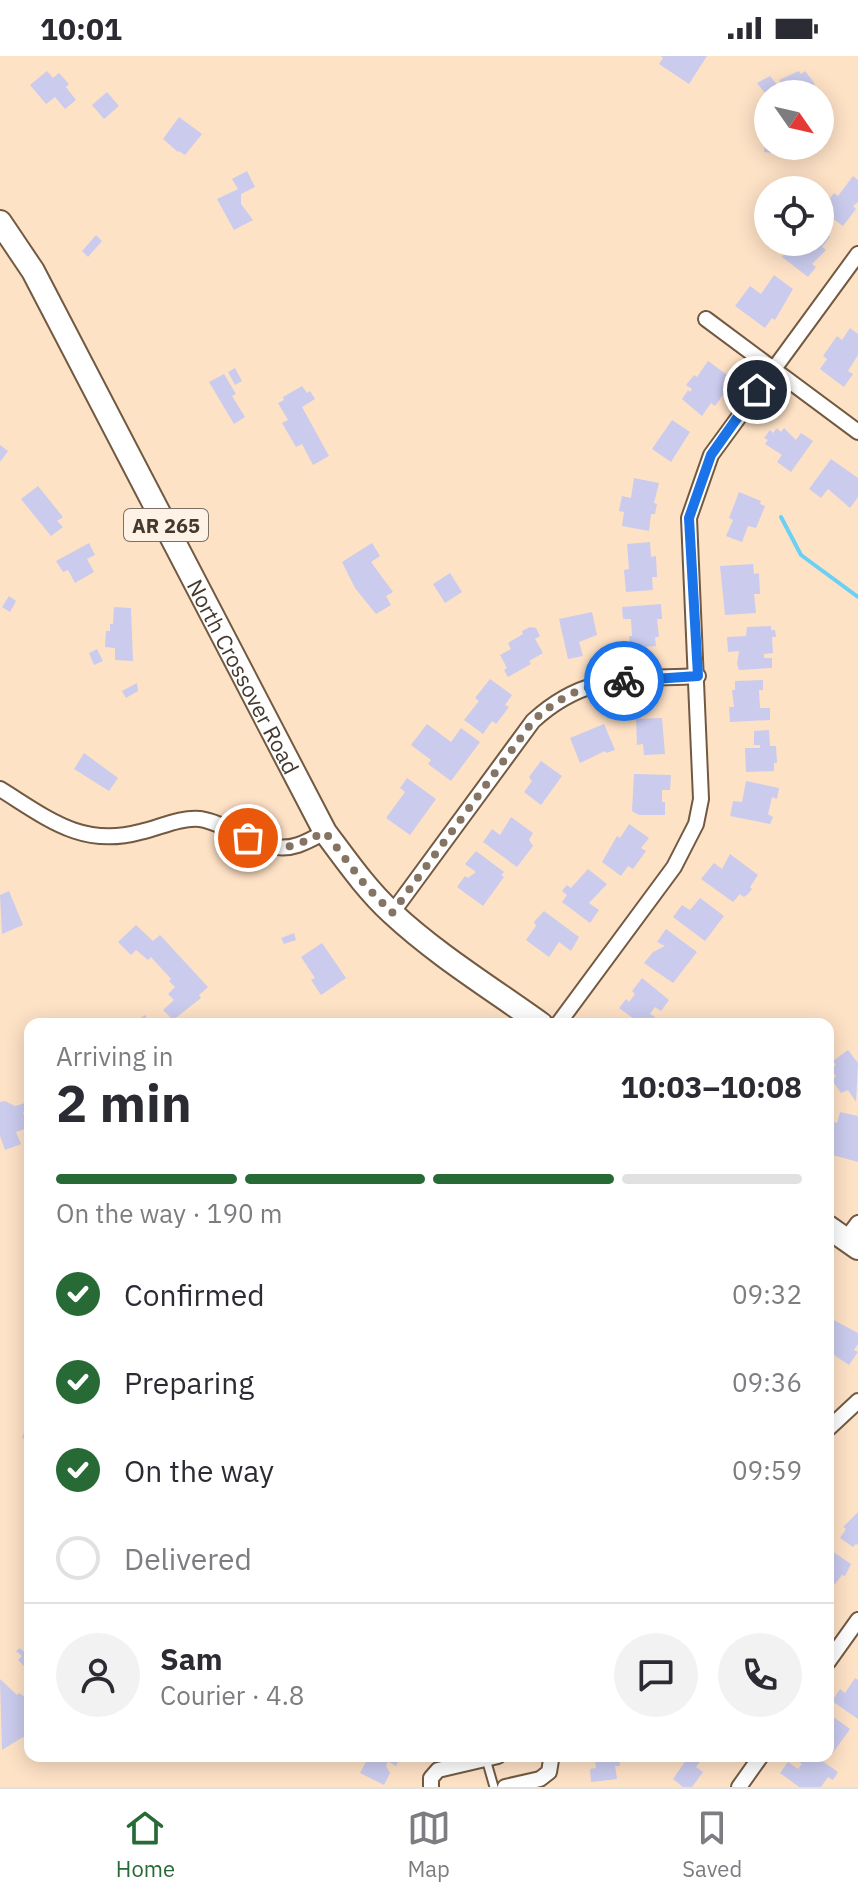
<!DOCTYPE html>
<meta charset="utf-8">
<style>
:root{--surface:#fff;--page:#f2f2f3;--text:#2b2b33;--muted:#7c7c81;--line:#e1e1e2;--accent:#276a35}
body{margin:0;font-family:"IBM Plex Sans",sans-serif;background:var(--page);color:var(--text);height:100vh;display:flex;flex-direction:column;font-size:30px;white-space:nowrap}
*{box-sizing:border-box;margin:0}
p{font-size:26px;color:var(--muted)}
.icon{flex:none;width:44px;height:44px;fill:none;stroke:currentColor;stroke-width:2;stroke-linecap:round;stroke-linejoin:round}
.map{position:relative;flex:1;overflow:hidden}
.details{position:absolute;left:24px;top:962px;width:810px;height:744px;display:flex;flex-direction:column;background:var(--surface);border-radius:16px;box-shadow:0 4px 20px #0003}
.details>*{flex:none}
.needle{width:52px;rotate:124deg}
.fabs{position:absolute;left:754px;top:24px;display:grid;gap:16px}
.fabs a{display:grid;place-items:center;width:80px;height:80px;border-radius:50%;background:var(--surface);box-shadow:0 4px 20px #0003;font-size:40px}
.pin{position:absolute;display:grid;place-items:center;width:68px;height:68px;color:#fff;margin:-34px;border:4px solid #fff;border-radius:50%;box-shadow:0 2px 8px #0007}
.courier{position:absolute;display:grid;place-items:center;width:80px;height:80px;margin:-40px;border:6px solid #1a73e8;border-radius:50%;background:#fff;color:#222;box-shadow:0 2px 10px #0007}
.head em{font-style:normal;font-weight:800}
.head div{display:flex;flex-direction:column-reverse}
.head{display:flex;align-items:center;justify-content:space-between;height:136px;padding:0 32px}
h1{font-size:52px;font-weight:800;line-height:60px}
.bar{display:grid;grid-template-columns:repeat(4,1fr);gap:12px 8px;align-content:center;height:96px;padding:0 32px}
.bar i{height:10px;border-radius:6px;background:var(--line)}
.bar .on{background:var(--accent)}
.bar p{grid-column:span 4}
.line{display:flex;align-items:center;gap:20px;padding:0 32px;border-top:2px solid var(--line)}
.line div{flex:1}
.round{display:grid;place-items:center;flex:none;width:84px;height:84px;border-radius:42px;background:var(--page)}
ol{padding:0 32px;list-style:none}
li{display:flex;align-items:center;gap:24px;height:88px}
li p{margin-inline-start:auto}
li .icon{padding:8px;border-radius:50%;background:var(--accent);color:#fff;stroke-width:4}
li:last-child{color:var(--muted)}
li i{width:44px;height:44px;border:4px solid var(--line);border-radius:50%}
.status{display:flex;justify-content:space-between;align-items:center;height:56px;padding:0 40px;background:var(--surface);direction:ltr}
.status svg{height:22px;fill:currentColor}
.menu{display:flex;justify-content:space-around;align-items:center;height:112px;border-top:2px solid var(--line);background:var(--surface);font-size:22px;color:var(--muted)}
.menu a{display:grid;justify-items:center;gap:4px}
.menu .on{color:var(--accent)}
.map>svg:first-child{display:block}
</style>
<div class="status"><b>10:01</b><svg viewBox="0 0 49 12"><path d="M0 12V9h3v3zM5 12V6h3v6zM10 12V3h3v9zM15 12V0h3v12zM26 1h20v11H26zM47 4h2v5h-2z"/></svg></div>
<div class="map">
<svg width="858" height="1731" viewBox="0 0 858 1731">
<rect width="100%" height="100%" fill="#fee2c6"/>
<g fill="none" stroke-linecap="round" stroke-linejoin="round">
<polyline stroke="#6bd0f4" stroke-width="4" points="781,461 801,499 858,541"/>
</g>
<g fill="#cbcbee">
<polygon points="661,0 707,0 689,28 659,8 663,2"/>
<polygon points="47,15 53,22 59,17 69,28 66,31 76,44 65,53 55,41 46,48 30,29"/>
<polygon points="799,15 801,18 805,15 815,28 811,30 817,38 768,38 768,41 757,27 770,20 778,30 782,28 779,24"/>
<polygon points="107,36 119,50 104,63 92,49"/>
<polygon points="179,61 202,78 185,99 179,95 178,96 163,83"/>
<polygon points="766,81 768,90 786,90 785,98 764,96"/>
<polygon points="247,115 255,131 241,138 241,148 253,164 234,174 217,143 238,133 232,123"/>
<polygon points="853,120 858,124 858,146 853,150 856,153 843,170 821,154 834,137 838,140"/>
<polygon points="820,173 830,181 822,191 826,194 812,208 816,211 808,221 782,201 789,192 793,195 799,186 820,186"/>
<polygon points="96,179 102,185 88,201 82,195"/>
<polygon points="774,219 793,233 775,264 772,262 765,272 735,250 750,230 761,238"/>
<polygon points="850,272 858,278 858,299 848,315 853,318 844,331 820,313 827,303 823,300 837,280 842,284"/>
<polygon points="708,305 730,321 723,331 727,333 715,350 711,347 702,360 682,343 688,334 690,336 692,333 686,329 694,319 697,321"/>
<polygon points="235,312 242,325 235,329 228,316"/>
<polygon points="224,318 236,338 232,340 245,361 234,368 209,326"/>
<polygon points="302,330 307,337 310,335 315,343 302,351 329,400 313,409 302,388 296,391 282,367 288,364 278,347 284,344 283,341"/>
<polygon points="672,364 690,376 671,406 652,393"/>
<polygon points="777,372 781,376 784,372 796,384 801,377 813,385 791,416 777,406 782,399 765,388 768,384 764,382 770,374 773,377"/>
<polygon points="0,389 8,395 0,406"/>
<polygon points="831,403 858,422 858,441 850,452 828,433 821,442 809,433"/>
<polygon points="634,422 659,427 654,447 657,448 655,458 651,458 649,475 622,470 624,456 619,455 622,440 631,442"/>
<polygon points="38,430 63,461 57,465 63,471 51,480 21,443"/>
<polygon points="739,436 761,445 760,448 765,450 756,472 748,470 742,486 726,480 733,464 729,462"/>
<polygon points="650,486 651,501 656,500 657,521 652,521 653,534 626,536 624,514 629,513 627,488"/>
<polygon points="89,487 95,499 87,503 94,516 75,527 68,514 63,516 56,505"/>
<polygon points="372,487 380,500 371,506 393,536 386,540 391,549 376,558 355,532 342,506"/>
<polygon points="753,508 754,518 759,517 760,538 754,538 756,557 725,559 720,510"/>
<polygon points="450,517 462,536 445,547 433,528"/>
<polygon points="9,540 16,545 10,556 2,551"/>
<polygon points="661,548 662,563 657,563 659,581 655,581 656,590 630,592 629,580 632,580 631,563 623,563 622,551"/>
<polygon points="114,551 131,552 133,605 115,604 115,592 105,591 106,575 110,575 110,568 113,568"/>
<polygon points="592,556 597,579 579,586 583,600 568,603 559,563"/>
<polygon points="771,570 771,574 775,574 776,581 772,581 773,597 764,598 764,602 772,602 772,612 739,614 737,608 739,595 728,596 727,581 746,580 747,571"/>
<polygon points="530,571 536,572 540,580 535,583 543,597 529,605 531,608 508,621 504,614 507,612 500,599 511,593 508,587 523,578 522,575"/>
<polygon points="97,593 103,605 94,609 89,597"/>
<polygon points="490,623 512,639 505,649 509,651 496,668 492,665 483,678 464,664 479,645 475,642"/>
<polygon points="763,624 763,634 759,634 760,652 770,652 770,664 730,666 729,651 734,651 732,634 735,634 735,625"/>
<polygon points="137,627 138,635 126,642 122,635"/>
<polygon points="662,662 665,698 644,699 643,688 637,689 636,663"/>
<polygon points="427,668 451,686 461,672 480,686 451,725 428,708 431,704 411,689"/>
<polygon points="604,668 615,694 606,697 605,695 580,707 570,682"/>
<polygon points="769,674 770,690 776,690 777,707 774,707 774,715 746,716 745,692 760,692 760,689 754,689 754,675"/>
<polygon points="84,697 118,722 109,735 74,713"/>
<polygon points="541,705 562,720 541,749 524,736 532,725 529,721"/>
<polygon points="634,718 671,719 670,734 662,734 662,746 665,746 665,759 639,759 632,755"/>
<polygon points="407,722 436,743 410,779 386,762 405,736 400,732"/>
<polygon points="746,725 779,732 777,743 772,741 768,758 773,761 770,768 730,760 733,745 742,746"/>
<polygon points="511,761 533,777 529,784 533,790 517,811 483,786 492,773 500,779"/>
<polygon points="629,768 649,782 641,792 646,795 633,813 628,810 621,820 602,806 617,780 620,782"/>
<polygon points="476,795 504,816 501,819 504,821 483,850 457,831 465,820 468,822 476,816 465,808"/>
<polygon points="730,798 758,819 750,831 752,833 748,838 744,841 740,838 733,846 701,823 714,807 722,813"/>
<polygon points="588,813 607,828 589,847 599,854 590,867 562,846 567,839 562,835 567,829 571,832"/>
<polygon points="9,835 23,869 2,878 0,839"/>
<polygon points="700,842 724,860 705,885 673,861 682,849 690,854"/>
<polygon points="544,855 579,881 571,895 559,886 549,901 526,884 536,870 534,866"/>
<polygon points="136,869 153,885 160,879 208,931 199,939 201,942 173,964 163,954 174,944 168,938 175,931 169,925 171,923 151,901 148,904 136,894 131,899 118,886"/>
<polygon points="666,873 697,896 673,927 644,907 653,896 665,890 657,886"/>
<polygon points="294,877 296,884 284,888 281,882"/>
<polygon points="322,887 346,922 321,939 311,924 315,922 301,901"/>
<polygon points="642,922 669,944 661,955 655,951 650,958 655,961 649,968 641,968 619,952 626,943 629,946 635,938 632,935"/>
<polygon points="145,959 150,968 131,968"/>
<polygon points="848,994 858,1007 856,1046 848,1034 841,1037 832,1024 836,1020 831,1013 836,1009 833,1005"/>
<polygon points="5,1045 15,1050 25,1047 27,1055 23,1056 28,1072 16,1076 21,1088 5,1094 0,1080 0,1046"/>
<polygon points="840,1056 858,1060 858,1106 829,1098 828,1078 831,1065 837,1067"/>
<polygon points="828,1261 858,1277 858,1288 854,1294 858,1296 849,1309 828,1295"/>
<polygon points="27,1368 30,1369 30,1385 22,1382"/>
<polygon points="858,1456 858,1489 856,1488 853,1491 840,1482 846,1473 843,1471"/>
<polygon points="26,1493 30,1493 30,1517 25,1517"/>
<polygon points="829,1493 851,1508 845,1520 842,1519 835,1528 828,1523"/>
<polygon points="30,1591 30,1616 18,1604 22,1600 16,1595 20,1592 25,1597"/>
<polygon points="855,1622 858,1624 858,1663 832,1645 840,1633 845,1637"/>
<polygon points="0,1623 17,1639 19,1637 30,1644 30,1682 27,1685 23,1681 2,1694"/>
<polygon points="828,1657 850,1673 832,1698 828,1695"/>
<polygon points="369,1700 401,1700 396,1710 388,1705 386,1710 390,1717 384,1729 360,1717"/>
<polygon points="586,1700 619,1700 620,1710 615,1710 617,1723 591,1726 590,1713 596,1712 595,1702 586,1703"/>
<polygon points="692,1700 703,1702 696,1711 703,1716 692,1731 683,1731 673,1723 686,1704 688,1705"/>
<polygon points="791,1700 815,1700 838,1716 833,1724 828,1721 821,1731 799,1731 780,1717 788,1706 798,1713 802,1708"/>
</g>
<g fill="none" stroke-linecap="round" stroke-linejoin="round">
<defs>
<polyline id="service" points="486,1703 494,1731"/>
<g id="minor">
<polyline points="706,263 858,376"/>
<path d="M0,733c47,29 82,59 140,43 19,-4 40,-15 60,-13 33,5 63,38 98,26 9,-3 18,-8 27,-13"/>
<path d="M392,857l141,-192c53,-49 98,-41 165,-45"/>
<polyline points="558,968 674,811 696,768 701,743 689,462 711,399 858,198"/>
<polyline points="846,1183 858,1167"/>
<polyline points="828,1373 858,1345"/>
<polyline points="828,1606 858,1564"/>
<polyline points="431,1731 431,1722 438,1714 498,1700"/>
<polyline points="505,1731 540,1723 549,1716 551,1704 548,1700"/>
<polyline points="739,1731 761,1700"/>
</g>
<g id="primary">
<path id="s1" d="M0,166l33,49 292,561c21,28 41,57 67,81 45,42 99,75 149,111"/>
<polyline points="828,1171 858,1192"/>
</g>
</defs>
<use href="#service" stroke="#725a42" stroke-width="11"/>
<use href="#minor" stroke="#725a42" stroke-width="18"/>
<use href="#primary" stroke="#725a42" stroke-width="26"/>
<use href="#service" stroke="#fff" stroke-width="7"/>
<use href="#minor" stroke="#fff" stroke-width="14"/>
<use href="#primary" stroke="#fff" stroke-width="22"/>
</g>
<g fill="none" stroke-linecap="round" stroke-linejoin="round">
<path stroke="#857463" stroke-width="8" stroke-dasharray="0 14.4" d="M248,782c35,15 43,10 77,-6l40,53 27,28 141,-192c27,-25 54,-38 91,-40"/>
<polyline stroke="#1a73e8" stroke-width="10" points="624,625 698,620 689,462 711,399 757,334"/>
</g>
<g text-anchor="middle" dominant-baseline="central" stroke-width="8" stroke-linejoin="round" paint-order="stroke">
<rect fill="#fef2e7" stroke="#7c7066" stroke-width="2" x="124" y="453" width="84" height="32" rx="6"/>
<g font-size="20" font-weight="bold" fill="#44392e">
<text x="166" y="469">AR 265</text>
</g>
<g font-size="22" fill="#44392e" stroke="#fef2e7">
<text stroke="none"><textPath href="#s1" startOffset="516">North Crossover Road</textPath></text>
</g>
</g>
</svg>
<div class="fabs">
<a><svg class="needle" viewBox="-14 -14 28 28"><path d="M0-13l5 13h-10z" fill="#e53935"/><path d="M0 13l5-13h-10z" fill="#7c7c81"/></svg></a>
<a><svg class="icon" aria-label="locate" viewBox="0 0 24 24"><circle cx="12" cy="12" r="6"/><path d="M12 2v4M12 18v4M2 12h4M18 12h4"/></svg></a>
</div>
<div class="pin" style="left:248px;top:782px;background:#ea580c"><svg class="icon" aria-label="bag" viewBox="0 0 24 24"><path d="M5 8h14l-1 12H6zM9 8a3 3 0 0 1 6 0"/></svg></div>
<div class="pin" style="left:757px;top:334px;background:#1f2937"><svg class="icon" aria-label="home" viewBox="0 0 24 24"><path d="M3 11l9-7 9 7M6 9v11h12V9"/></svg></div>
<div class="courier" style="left:624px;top:625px"><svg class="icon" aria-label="bike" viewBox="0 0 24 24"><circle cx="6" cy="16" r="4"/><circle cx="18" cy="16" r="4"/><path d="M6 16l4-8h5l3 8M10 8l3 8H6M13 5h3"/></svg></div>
<section class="details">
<div class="head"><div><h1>2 min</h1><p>Arriving in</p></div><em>10:03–10:08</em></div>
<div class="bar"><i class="on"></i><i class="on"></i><i class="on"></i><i></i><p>On the way · 190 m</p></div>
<ol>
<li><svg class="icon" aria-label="check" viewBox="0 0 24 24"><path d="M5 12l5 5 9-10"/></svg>Confirmed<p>09:32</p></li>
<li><svg class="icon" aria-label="check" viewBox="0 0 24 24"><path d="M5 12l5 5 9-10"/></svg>Preparing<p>09:36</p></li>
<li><svg class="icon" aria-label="check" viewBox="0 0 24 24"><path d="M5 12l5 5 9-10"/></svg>On the way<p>09:59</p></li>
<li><i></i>Delivered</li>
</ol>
<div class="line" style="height:144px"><a class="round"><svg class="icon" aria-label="person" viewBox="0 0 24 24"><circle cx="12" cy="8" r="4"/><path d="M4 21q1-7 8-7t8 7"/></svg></a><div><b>Sam</b><p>Courier · 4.8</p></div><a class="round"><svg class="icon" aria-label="chat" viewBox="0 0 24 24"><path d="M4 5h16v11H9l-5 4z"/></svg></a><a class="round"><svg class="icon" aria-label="phone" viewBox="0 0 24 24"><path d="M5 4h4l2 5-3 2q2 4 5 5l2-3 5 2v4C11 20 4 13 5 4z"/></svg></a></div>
</section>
</div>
<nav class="menu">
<a class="on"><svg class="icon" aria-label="home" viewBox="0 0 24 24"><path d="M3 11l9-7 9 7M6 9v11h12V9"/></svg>Home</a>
<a><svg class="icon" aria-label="map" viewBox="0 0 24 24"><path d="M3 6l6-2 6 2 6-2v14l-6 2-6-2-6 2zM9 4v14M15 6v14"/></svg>Map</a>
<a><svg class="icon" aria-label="saved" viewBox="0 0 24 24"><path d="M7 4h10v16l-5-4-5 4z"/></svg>Saved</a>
</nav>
